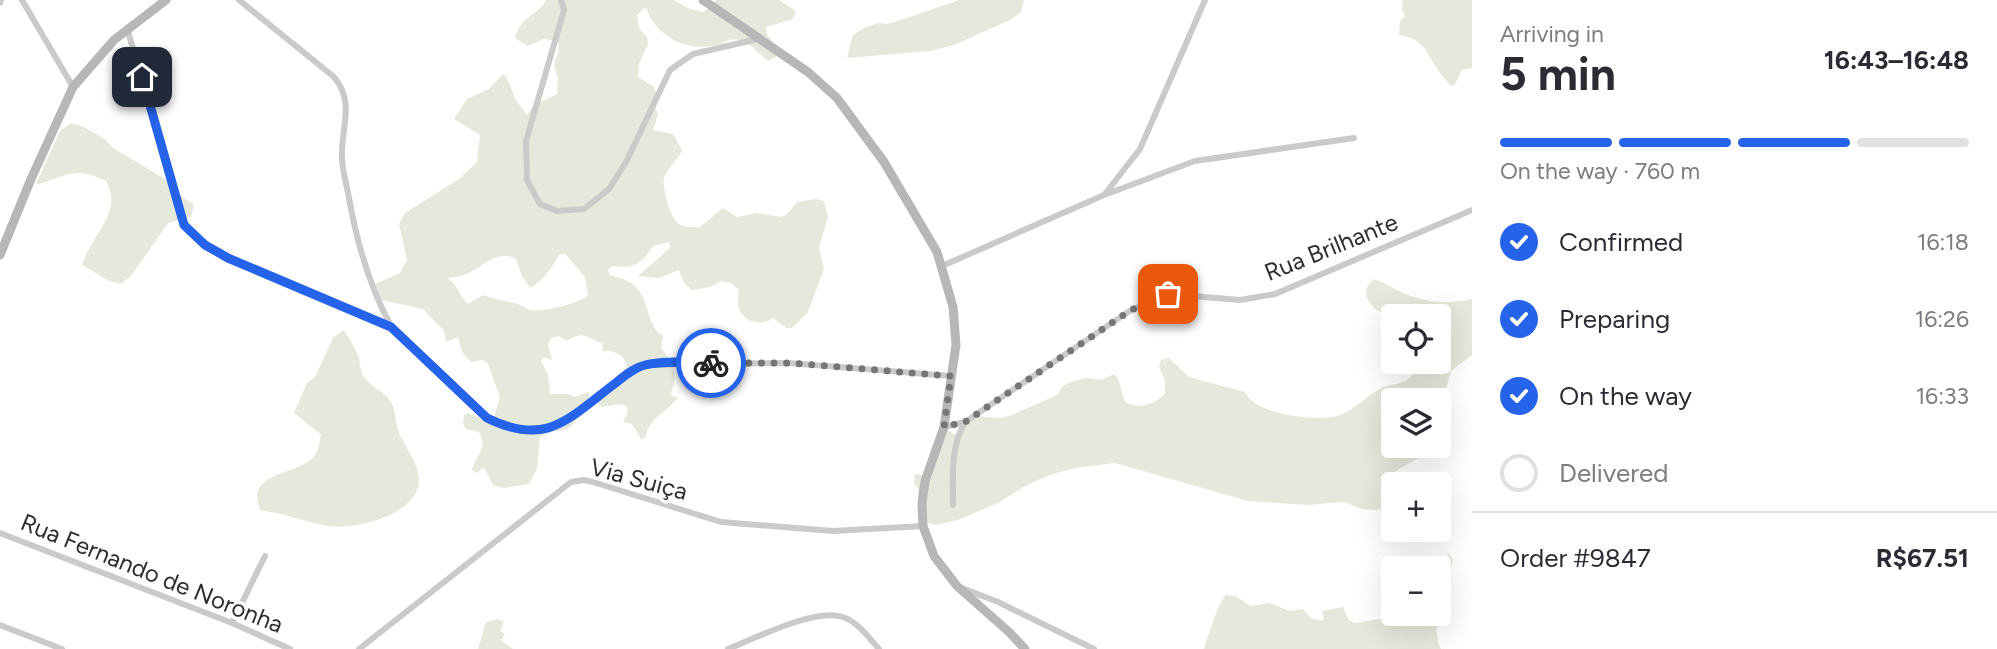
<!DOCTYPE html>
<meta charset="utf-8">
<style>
:root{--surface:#fff;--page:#f7f7f7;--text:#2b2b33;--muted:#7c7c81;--line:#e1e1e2;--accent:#2563eb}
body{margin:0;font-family:Figtree,sans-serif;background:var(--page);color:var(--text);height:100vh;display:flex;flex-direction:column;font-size:26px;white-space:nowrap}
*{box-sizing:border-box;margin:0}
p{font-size:23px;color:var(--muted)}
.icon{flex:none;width:38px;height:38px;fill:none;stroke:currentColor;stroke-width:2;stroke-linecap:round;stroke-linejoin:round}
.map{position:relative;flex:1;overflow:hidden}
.panel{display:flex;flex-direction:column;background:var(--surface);width:525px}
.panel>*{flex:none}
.buttons{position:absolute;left:1381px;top:304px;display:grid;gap:14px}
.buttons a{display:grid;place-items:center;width:70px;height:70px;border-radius:7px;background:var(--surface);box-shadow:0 7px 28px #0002;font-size:35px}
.pin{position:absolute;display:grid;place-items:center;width:60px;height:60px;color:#fff;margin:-30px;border-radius:14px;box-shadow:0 4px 10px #0006}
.courier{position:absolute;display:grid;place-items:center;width:70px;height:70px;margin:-35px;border:5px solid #2563eb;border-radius:50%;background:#fff;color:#222;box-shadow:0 2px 9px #0007}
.overview em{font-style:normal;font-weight:700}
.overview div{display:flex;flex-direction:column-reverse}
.overview{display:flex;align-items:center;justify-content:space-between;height:119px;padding:0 28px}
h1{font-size:46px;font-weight:700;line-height:52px}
.bar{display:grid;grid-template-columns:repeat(4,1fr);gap:10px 7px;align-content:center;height:84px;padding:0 28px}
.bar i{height:9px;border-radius:5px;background:var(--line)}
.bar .current{background:var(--accent)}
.bar p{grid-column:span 4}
.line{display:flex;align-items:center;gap:18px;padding:0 28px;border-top:2px solid var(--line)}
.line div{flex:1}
ol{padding:0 28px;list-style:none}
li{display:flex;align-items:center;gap:21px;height:77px}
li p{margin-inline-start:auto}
li .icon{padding:7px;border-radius:50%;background:var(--accent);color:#fff;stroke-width:4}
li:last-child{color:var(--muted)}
li i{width:38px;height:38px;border:4px solid var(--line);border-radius:50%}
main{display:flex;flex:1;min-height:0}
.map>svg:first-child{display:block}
</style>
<main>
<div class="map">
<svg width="1472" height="649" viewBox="0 0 1472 649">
<rect width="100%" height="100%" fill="#fff"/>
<g fill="#e5e9dc" fill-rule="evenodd">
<path d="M546,0h128l14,8 14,4 7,-3 7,-9h63l17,11 -3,8 -27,8 1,7 14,19 -12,8c-11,-7 -17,-18 -31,-21 -8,-3 -13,3 -20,5 -31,7 -61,-7 -72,-37l-3,1 -6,6 2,13 8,9 1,7 -9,20 -1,13 15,9 6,11 -4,9 3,9 -5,15 20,4 9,16c-3,10 -15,17 -18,28 -2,10 6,40 15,46 5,4 15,3 21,3l23,-19 14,9 20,-4 24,4 5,-2 11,-13 19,-3 8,2 4,16 -9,31 5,21 -16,43 -16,16h-6l-13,-10c-9,7 -24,6 -32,-5 -5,-6 -2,-16 -2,-23l-8,-7 -10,-2 -11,6 -18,3 -8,-7 -5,-13 -20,8 -21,-2 32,-28 -1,-6 -16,4c-11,18 -20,23 -41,20l-4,4 2,5c10,3 19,5 26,12 14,14 10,39 27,49l-2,12c13,15 18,28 9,47l8,3c-13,16 -27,17 -33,40l-4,1 -9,-15 -9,-2 5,-11 -2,-5 -6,-2 -18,3 -4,-4 1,-5 29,-27c-2,-16 -12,-21 -26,-20l1,-8c-17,-4 -17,-14 -36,-2l-9,-5 -7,2 -3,6 4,16 -8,-3 -3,4 7,14 2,19h18l7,3 14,-5 1,3c-7,13 -12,32 -28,35 -9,2 -13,1 -22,7l-3,32 -8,15 -26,4 -10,-3 -9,-18 -7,6 -5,-3c3,-15 17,-21 7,-38l-13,-3 -3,-5 1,-9 4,-2 21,9 4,-1 7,-24 -12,-33 -5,-4 -12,2 -9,-10 -4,-15 -12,5 -2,-11 -21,-22 -41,-9 -5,-3 -3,-7 1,-6 25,-11 7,-13 -8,-36 6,-11 54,-34 18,-17 3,-27 -26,-16 13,-20 22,-10 14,-15 3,2 10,24 11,15 7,-10 23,-11 1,-15 -4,-15 5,-13 -1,-10 -14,-2 -16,7 -13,-8c5,-22 25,-24 31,-38zM565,254l20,23 3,18c-8,9 -46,17 -58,15 -5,-2 -10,-6 -15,-7 -12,-2 -21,-4 -32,-8l-15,9c-10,-10 -8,-16 -20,-26 4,-1 11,-1 16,-3 17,-6 34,-27 52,-16l6,17 8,12c14,-8 21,-19 29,-33z"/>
<polygon points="959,0 1024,0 1021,12 1010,20 954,45 931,51 847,58 853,35 864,28 877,23 887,24 898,21"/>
<path d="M1403,0h69v68l-10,2 -7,14 -4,2c-5,-6 -11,-12 -15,-19 -11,-18 -13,-28 -37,-32l1,-14 5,-5 -3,-7z"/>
<path d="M71,123l13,4 21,12 8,9 57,34 5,10 19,13 -3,12 -23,6 -37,53 -11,8 -11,-3 -27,-16c9,-30 42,-52 24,-84 -31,-15 -38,-6 -67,3h-3l24,-53z"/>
<path d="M1374,279c11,3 19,10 31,15 25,9 41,10 67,5v56l-21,16 -12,44 -1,-14h-45v45h35l-8,11 -29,17 -5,23 2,10 -12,3 -14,-1 -18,-7 -37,3 -59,-4 -133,-38 -39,5 -24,6 -25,11 -29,18 -40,17 -24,5 -8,-3 -5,-28 -7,-11 1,-9 8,1 24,-45 9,5 19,-19 26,2 11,-3 45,-20 6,-9 10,-5 14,-3 14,2 13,-6 4,5 7,23c15,8 27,3 40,-8v-13l-6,-15 2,-6 8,-2 20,19 56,15c9,22 65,28 86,25 21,-2 34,-22 53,-30 6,-2 14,-3 21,-6 6,-3 15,-13 19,-19h14v-45h-45v3l-2,-1 -17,-11 -8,-11 1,-10z"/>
<path d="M344,330c6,9 11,18 15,28 1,5 1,11 3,16 7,13 24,17 30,30 4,8 3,17 6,26 5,15 20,31 21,49 1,36 -64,51 -91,47 -23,-4 -45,-13 -68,-16 -16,-40 41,-34 55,-55 4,-6 5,-15 6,-21 -10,-6 -17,-14 -27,-21l13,-30 8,-6 18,-39z"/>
<path d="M1439,547c33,16 -16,68 2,102h-237c3,-10 15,-48 22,-54l9,1 16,10 19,-3 19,8 14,-2 8,9 10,3 3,-2 -2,-8 21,-4 6,13 6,3 50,-8 8,1 7,9 5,-1 9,-10h4l3,-22 -2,-11 13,1 -2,-8 3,-14 -4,-6z"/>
<polygon points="497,619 504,621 500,631 505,634 501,640 513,649 478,649 486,622"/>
</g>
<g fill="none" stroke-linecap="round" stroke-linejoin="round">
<g stroke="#cacaca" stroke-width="6">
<polyline points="22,0 73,87"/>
<path d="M239,0l95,77c22,26 6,53 8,83 1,13 5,26 7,38 8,45 20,88 42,128"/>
<polyline points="561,0 564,10 526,141 527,180 540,204 557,211 584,209 609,189 626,162 670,70 693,54 758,39"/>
<polyline points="0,3 1,0"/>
<path d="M127,28l57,196 21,21 23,13 163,68 96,92c74,36 98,-21 157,-53l145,-2 162,13"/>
<polyline points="1105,194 1140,149 1205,0"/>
<polyline points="942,266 1104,195 1195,161 1354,138"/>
<polyline points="944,427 965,422 1131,310 1169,294 1240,300 1275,294 1472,210"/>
<path d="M953,505c0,-28 -3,-58 12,-83"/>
<polyline points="0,533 232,623 290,649"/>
<polyline points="962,588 998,602 1094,649"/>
<polyline points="232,623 265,556"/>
<polyline points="0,625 62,649"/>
<polyline points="359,649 571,482 584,480 593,482 721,522 833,531 923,526"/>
<path d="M728,649c28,-11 86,-41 115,-32 15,5 26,21 36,32"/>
</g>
<g stroke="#b7b7b7" stroke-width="9">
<polyline points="703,0 808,72 837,98 884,162 937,252 953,307 956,345 944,427 925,481 922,503 923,526 934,556 957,586 1009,632 1025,649"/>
<polyline points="0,255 31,179 73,87 114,40 166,0"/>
</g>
</g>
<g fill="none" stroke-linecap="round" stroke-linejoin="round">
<polyline stroke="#767676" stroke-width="7" stroke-dasharray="0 12.6" points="711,363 789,363 951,376 944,427 965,422 1131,310 1168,294"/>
<path stroke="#2563eb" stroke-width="9" d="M142,77l42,148 21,20 23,13 163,69 96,91c59,29 80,2 126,-33 9,-7 20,-17 32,-20 20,-5 45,-2 66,-2"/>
</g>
<g text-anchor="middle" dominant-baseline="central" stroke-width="7" stroke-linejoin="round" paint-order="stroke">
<g font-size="24" fill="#2d2d2d" stroke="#fff">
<text transform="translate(1331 247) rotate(-22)">Rua Brilhante</text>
<text transform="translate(639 479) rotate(15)">Via Suiça</text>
<text transform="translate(152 573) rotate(22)">Rua Fernando de Noronha</text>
</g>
</g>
</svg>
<div class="buttons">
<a><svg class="icon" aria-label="locate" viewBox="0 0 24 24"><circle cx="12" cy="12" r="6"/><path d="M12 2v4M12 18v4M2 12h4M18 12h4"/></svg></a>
<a><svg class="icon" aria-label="layers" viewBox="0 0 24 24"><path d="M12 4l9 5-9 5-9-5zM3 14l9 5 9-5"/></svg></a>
<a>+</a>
<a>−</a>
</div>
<div class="pin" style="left:1168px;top:294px;background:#ea580c"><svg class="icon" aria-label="bag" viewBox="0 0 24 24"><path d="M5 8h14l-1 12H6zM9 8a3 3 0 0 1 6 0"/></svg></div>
<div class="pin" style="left:142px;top:77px;background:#1f2937"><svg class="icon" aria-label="home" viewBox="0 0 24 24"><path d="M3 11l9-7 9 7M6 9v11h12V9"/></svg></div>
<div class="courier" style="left:711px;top:363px"><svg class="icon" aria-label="bike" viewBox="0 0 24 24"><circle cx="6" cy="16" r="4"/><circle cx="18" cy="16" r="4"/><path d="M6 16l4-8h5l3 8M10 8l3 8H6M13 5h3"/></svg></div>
</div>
<section class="panel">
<div class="overview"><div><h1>5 min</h1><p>Arriving in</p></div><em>16:43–16:48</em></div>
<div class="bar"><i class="current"></i><i class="current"></i><i class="current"></i><i></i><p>On the way · 760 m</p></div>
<ol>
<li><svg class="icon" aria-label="check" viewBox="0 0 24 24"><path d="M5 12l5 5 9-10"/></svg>Confirmed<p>16:18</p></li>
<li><svg class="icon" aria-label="check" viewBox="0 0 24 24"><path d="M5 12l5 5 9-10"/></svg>Preparing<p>16:26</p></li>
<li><svg class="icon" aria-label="check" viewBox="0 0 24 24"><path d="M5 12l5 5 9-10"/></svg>On the way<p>16:33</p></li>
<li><i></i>Delivered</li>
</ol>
<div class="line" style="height:91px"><div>Order #9847</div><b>R$67.51</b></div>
</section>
</main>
